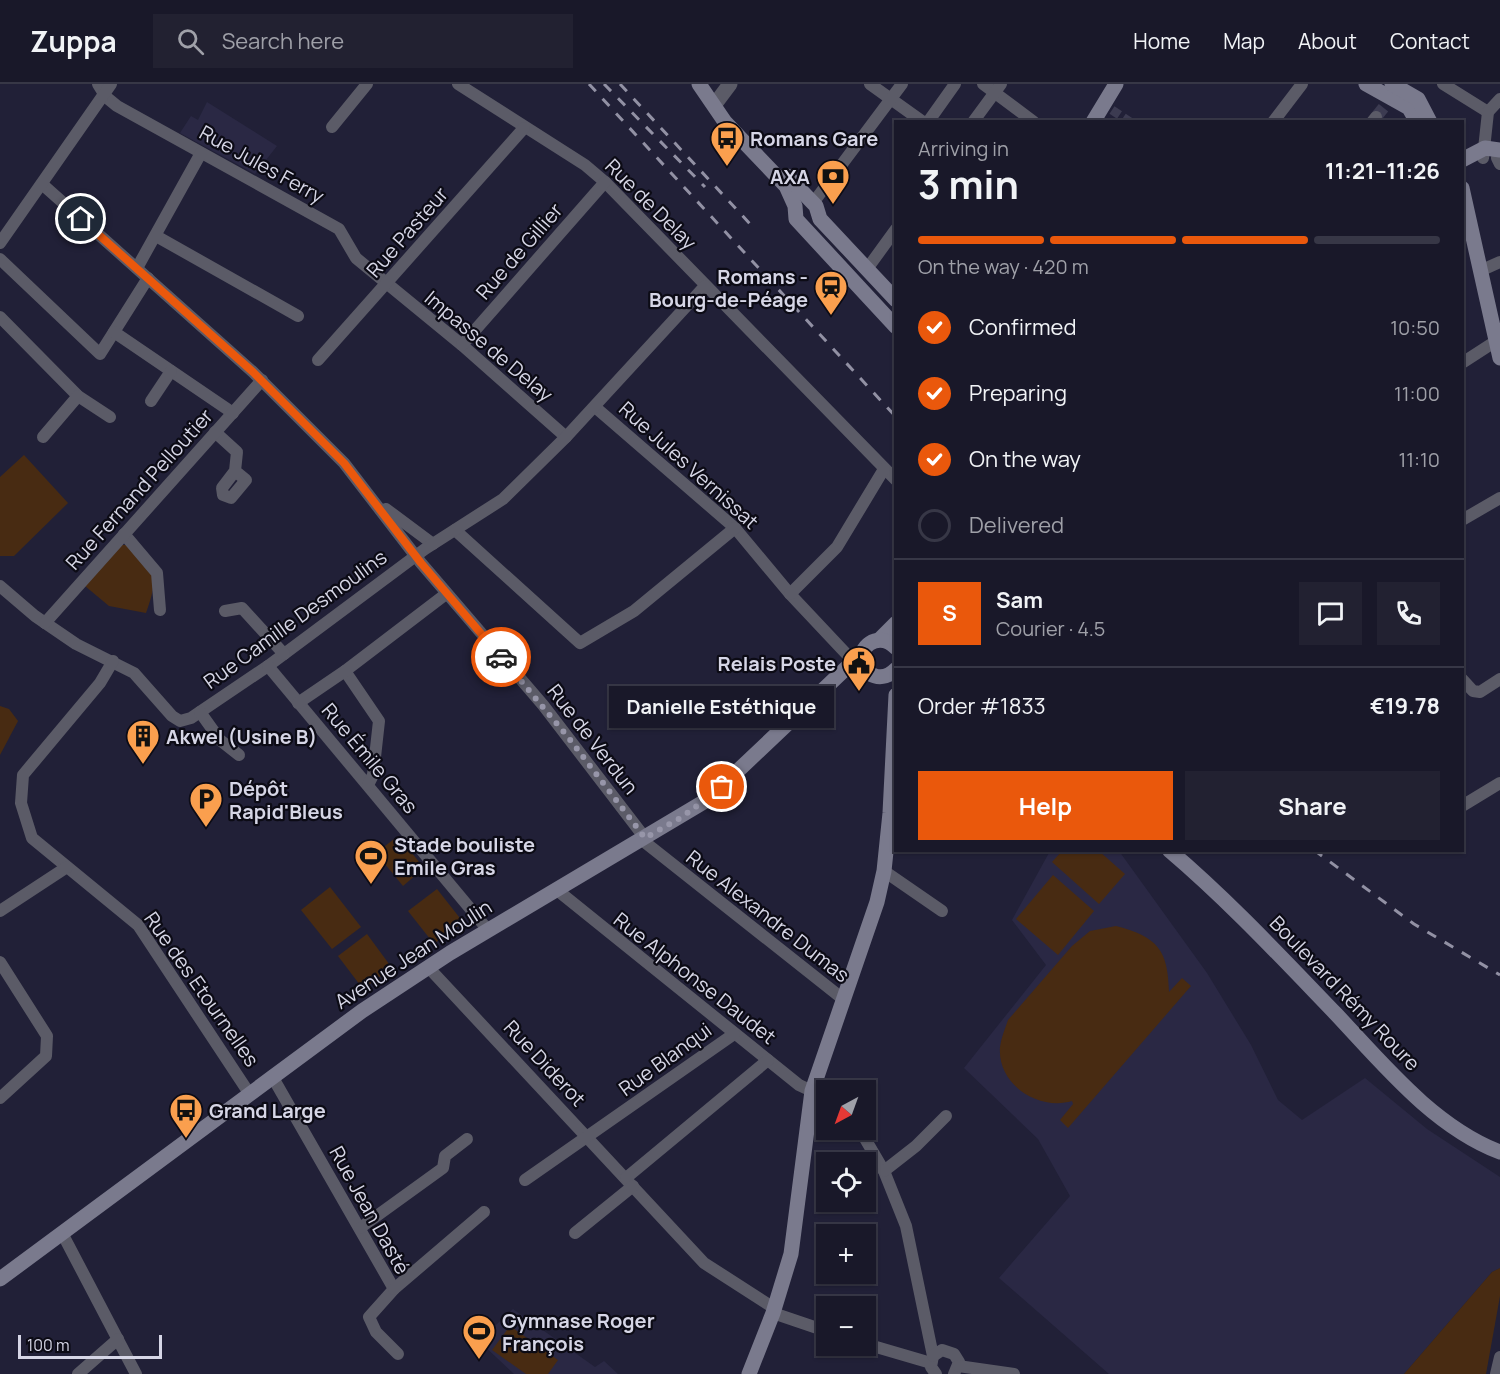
<!DOCTYPE html>
<meta charset="utf-8">
<style>
:root{--surface:#191829;--page:#222131;--text:#f1f3f6;--muted:#9fa0a8;--line:#373746;--accent:#ea580c}
body{margin:0;font-family:Manrope,sans-serif;background:var(--page);color:var(--text);height:100vh;display:flex;flex-direction:column;font-size:22px;white-space:nowrap}
*{box-sizing:border-box;margin:0}
p{font-size:20px;color:var(--muted)}
.icon{flex:none;width:33px;height:33px;fill:none;stroke:currentColor;stroke-width:2;stroke-linecap:round;stroke-linejoin:round}
.map{position:relative;flex:1;overflow:hidden}
.details{position:absolute;left:894px;top:36px;width:570px;height:732px;display:flex;flex-direction:column;background:var(--surface);border-radius:0px;box-shadow:0 2px 4px #0004,0 0 0 2px var(--line)}
.details>*{flex:none}
.needle{width:39px;rotate:221deg}
.buttons{position:absolute;left:816px;top:996px;display:grid;gap:12px}
.buttons a{display:grid;place-items:center;width:60px;height:60px;border-radius:0px;background:var(--surface);box-shadow:0 2px 4px #0004,0 0 0 2px var(--line);font-size:30px}
.scale{position:absolute;left:18px;bottom:15px;width:144px;box-sizing:border-box;padding-left:6px;border:3px solid #d6d6e6;border-top:0;font-size:16px;line-height:21px;white-space:nowrap;color:#d6d6e6;-webkit-text-stroke:4px #0c0b15;paint-order:stroke}
.pin{position:absolute;display:grid;place-items:center;width:51px;height:51px;color:#fff;margin:-26px;border:3px solid #fff;border-radius:50%;box-shadow:0 2px 6px #0007}
.courier{position:absolute;display:grid;place-items:center;width:60px;height:60px;margin:-30px;border:4px solid #ea580c;border-radius:50%;background:#fff;color:#222;box-shadow:0 2px 8px #0007}
.bubble{position:absolute;height:42px;border-radius:0px;background:var(--surface);box-shadow:0 2px 4px #0004,0 0 0 2px var(--line);font-size:20px;font-weight:700;line-height:42px;text-align:center}
.overview em{font-style:normal;font-weight:700}
.overview div{display:flex;flex-direction:column-reverse}
.overview{display:flex;align-items:center;justify-content:space-between;height:102px;padding:0 24px}
h1{font-size:39px;font-weight:700;line-height:45px}
.bar{display:grid;grid-template-columns:repeat(4,1fr);gap:9px 6px;align-content:center;height:72px;padding:0 24px}
.bar i{height:8px;border-radius:4px;background:var(--line)}
.bar .current{background:var(--accent)}
.bar p{grid-column:span 4}
.line{display:flex;align-items:center;gap:15px;padding:0 24px;border-top:2px solid var(--line)}
.line div{flex:1}
.round{display:grid;place-items:center;flex:none;width:63px;height:63px;border-radius:0px;background:var(--page)}
ol{padding:0 24px;list-style:none}
li{display:flex;align-items:center;gap:18px;height:66px}
li p{margin-inline-start:auto}
li .icon{padding:6px;border-radius:50%;background:var(--accent);color:#fff;stroke-width:4}
li:last-child{color:var(--muted)}
li i{width:33px;height:33px;border:3px solid var(--line);border-radius:50%}
.primary-button{display:flex;gap:12px;margin-top:auto;padding:12px 24px}
.primary-button a{flex:1;height:69px;border-radius:0px;background:var(--accent);color:#fff;font-size:24px;font-weight:700;line-height:69px;text-align:center}
.primary-button a+a{background:var(--page);color:var(--text)}
header{display:flex;align-items:center;gap:36px;box-sizing:border-box;height:84px;padding:0 30px;background:var(--surface);border-bottom:2px solid var(--line)}
header strong{font-size:28px}
nav{display:flex;gap:33px;margin-inline-start:auto;font-size:21px}
.search{width:420px;height:54px;background:var(--page);display:flex;align-items:center;gap:15px;box-sizing:border-box;padding:0 21px;border-radius:0px;color:var(--muted);font-size:22px}
.map>svg:first-child{display:block}
</style>
<header>
<strong>Zuppa</strong>
<div class="search"><svg class="icon" aria-label="search" viewBox="0 0 24 24"><circle cx="10" cy="10" r="6"/><path d="M15 15l6 6"/></svg>Search here</div>
<nav><a>Home</a><a>Map</a><a>About</a><a>Contact</a></nav>
</header>
<div class="map">
<svg width="1500" height="1290" viewBox="0 0 1500 1290">
<rect width="100%" height="100%" fill="#212037"/>
<g fill="#2a2844">
<polygon points="207,18 277,62 255,90 180,49 191,32 198,36"/>
<polygon points="1050,767 1119,767 1207,889 1251,961 1278,1016 1302,1036 1365,994 1427,1045 1500,1093 1500,1184 1492,1188 1404,1290 1109,1290 999,1194 1070,1112 1038,1055 964,984 1046,881 1012,836"/>
<polygon points="513,1225 595,1283 604,1277 618,1290 514,1290 479,1257"/>
</g>
<g fill="#482b12">
<polygon points="24,371 68,419 14,472 0,472 0,393"/>
<path d="M117,461h10c27,28 33,30 19,68l-37,-7 -24,-20z"/>
<polygon points="0,622 9,625 18,637 0,671"/>
<polygon points="398,752 424,784 403,802 376,769"/>
<polygon points="1062,767 1099,767 1125,790 1099,820 1052,778"/>
<polygon points="1053,791 1094,827 1058,871 1016,835"/>
<polygon points="330,803 361,843 332,865 301,826"/>
<polygon points="437,805 463,838 434,860 408,827"/>
<path d="M1116,842c42,11 52,24 53,66l13,-14 9,8 -123,142 -8,-8 13,-16 -1,-3c-33,10 -75,-16 -72,-54 1,-9 5,-18 8,-27l64,-74 18,-15z"/>
<polygon points="367,850 392,884 363,905 338,872"/>
<polygon points="1500,1184 1500,1212 1486,1290 1404,1290 1492,1188"/>
<polygon points="510,1242 558,1276 548,1290 526,1290 492,1266"/>
</g>
<g fill="none" stroke-linecap="round" stroke-linejoin="round">
<polyline stroke="#3c3b51" stroke-width="9" stroke-dasharray="9 4.5" stroke-linecap="butt" points="1112,26 1130,38"/>
<polyline stroke="#3c3b51" stroke-width="12" stroke-dasharray="12 6" stroke-linecap="butt" points="1376,33 1384,23"/>
<g stroke="#5b5b67" stroke-width="12">
<polyline points="98,0 106,13 117,22 339,145 356,174 462,261 566,353"/>
<polyline points="458,0 585,81 605,98 896,396"/>
<polyline points="870,0 923,38"/>
<polyline points="983,0 1034,38"/>
<polyline points="1443,0 1488,28"/>
<polyline points="928,38 955,0"/>
<polyline points="973,38 1001,0"/>
<polyline points="1273,38 1302,0"/>
<polyline points="1372,38 1376,33"/>
<polyline points="332,43 367,0"/>
<polyline points="1483,74 1488,28 1500,15"/>
<polyline points="1497,74 1500,80"/>
<polyline points="42,100 253,288 344,379 421,479 543,621 645,754"/>
<polyline points="813,119 902,0"/>
<polyline points="156,152 298,232"/>
<polyline points="0,159 111,0"/>
<polyline points="0,175 100,270 148,194"/>
<polyline points="137,184 201,69"/>
<polyline points="867,185 896,145"/>
<polyline points="1482,186 1500,178"/>
<polyline points="0,233 78,312 110,333"/>
<polyline points="114,248 233,329"/>
<polyline points="462,261 605,98"/>
<polyline points="318,276 524,44"/>
<polyline points="1462,279 1496,257"/>
<polyline points="151,317 171,287"/>
<polyline points="595,323 735,444 790,510 853,577"/>
<polyline points="215,348 237,368 235,387 222,404 223,411 231,414 246,396 235,387"/>
<polyline points="43,353 78,312"/>
<polyline points="386,425 433,460"/>
<polyline points="1462,436 1500,414"/>
<polyline points="455,446 580,559 634,527 735,444"/>
<polyline points="124,450 157,489 160,526"/>
<polyline points="0,502 35,532 76,560 134,589 172,632 180,637 191,634 268,582 425,465 503,415 566,353 705,202"/>
<polyline points="790,510 837,463 884,385"/>
<polyline points="225,527 242,524 284,570"/>
<polyline points="45,539 262,296"/>
<polyline points="113,577 100,599 23,691 21,719 32,754 138,841 249,1009"/>
<polyline points="268,582 488,846"/>
<polyline points="345,587 379,637 373,691 368,701"/>
<polyline points="1462,595 1473,607 1480,608 1500,595"/>
<polyline points="298,619 345,587 446,510"/>
<polyline points="200,628 220,656 239,671"/>
<polyline points="1462,722 1500,699"/>
<polyline points="642,756 843,915"/>
<polyline points="884,787 942,827"/>
<polyline points="557,806 799,1001 812,1007"/>
<polyline points="0,827 67,783"/>
<polyline points="0,878 47,952 46,972 0,1014"/>
<polyline points="428,883 704,1179 774,1224"/>
<polyline points="272,992 394,1205 369,1233 376,1248 398,1270"/>
<polyline points="814,998 827,1006"/>
<polyline points="860,1046 884,1087 906,1142 933,1272 931,1283 936,1290"/>
<polyline points="884,1087 916,1062 946,1032"/>
<polyline points="626,1094 768,976"/>
<polyline points="525,1096 734,950"/>
<polyline points="360,1144 443,1084 445,1072 467,1055"/>
<polyline points="62,1149 136,1290"/>
<polyline points="575,1149 633,1102"/>
<polyline points="394,1205 484,1128"/>
<polyline points="773,1229 826,1247"/>
<polyline points="866,1260 931,1279"/>
<polyline points="933,1272 942,1266 954,1270 959,1278 954,1290"/>
<polyline points="958,1282 1014,1290"/>
<polyline points="78,1290 118,1255"/>
<polyline points="1496,1290 1500,1273"/>
</g>
<polyline stroke="#5b5b67" stroke-width="15" points="715,20 730,0"/>
<g stroke="#7a7a8d" stroke-width="15">
<polyline points="699,0 725,38 786,102 795,122 796,135 896,243"/>
<polyline points="1366,0 1409,24 1417,38"/>
<polyline points="1392,0 1418,15 1430,38"/>
<polyline points="1093,38 1116,0"/>
<polyline points="1462,76 1485,64 1500,66"/>
<polyline points="787,92 816,122 820,135 896,216"/>
<polyline points="1462,104 1500,274"/>
<polyline points="880,555 896,539"/>
<path d="M896,564c-13,-14 -32,-8 -35,10 3,19 22,25 35,11"/>
<path d="M1169,766c60,51 113,108 167,164 47,50 98,113 164,138"/>
<polyline points="0,1195 362,927 450,869 707,716 861,570"/>
<polyline points="749,1290 773,1229 791,1170 812,1007 877,818 884,787 890,729 896,611"/>
</g>
<g stroke="#9291a4" stroke-width="3" stroke-dasharray="10 10" stroke-linecap="butt">
<polyline points="589,0 896,333"/>
<polyline points="604,0 705,103"/>
<polyline points="620,0 752,142"/>
<polyline points="1314,766 1414,840 1500,891"/>
</g>
</g>
<g fill="none" stroke-linecap="round" stroke-linejoin="round">
<polyline stroke="#9796a9" stroke-width="6" stroke-dasharray="0 10.8" points="501,573 568,653 645,754 682,733 722,703"/>
<polyline stroke="#ea580c" stroke-width="8" points="81,135 253,288 344,379 421,479 501,573"/>
</g>
<defs>
<symbol id="bus-pin" viewBox="-11 -11 22 30"><path d="M0 17L-7.5 6A9.5 9.5 0 1 1 7.5 6Z" fill="#fa9f4e" stroke="#0c0b15"/><path d="M-5-6H5V4H4V6H2V4H-2V6H-4V4H-5ZM-3.5-4V0h7V-4ZM-3.5 1.2v1.5H-2V1.2ZM2 1.2v1.5H3.5V1.2Z" fill="#111"/></symbol>
<symbol id="bank-pin" viewBox="-11 -11 22 30"><path d="M0 17L-7.5 6A9.5 9.5 0 1 1 7.5 6Z" fill="#fa9f4e" stroke="#0c0b15"/><path d="M-6-4H6V4H-6ZM0-2.3a2.3 2.3 0 1 0 0 4.6a2.3 2.3 0 1 0 0-4.6Z" fill="#111"/></symbol>
<symbol id="station-pin" viewBox="-11 -11 22 30"><path d="M0 17L-7.5 6A9.5 9.5 0 1 1 7.5 6Z" fill="#fa9f4e" stroke="#0c0b15"/><path d="M-3-6H3Q5-6 5-4V2Q5 4 3 4L4.5 6H3L1.5 4h-3L-3 6H-4.5L-3 4Q-5 4-5 2V-4Q-5-6-3-6ZM-3.5-4v3h7v-3ZM-3.5 1v1.5H-2V1ZM2 1v1.5H3.5V1Z" fill="#111"/></symbol>
<symbol id="civic-pin" viewBox="-11 -11 22 30"><path d="M0 17L-7.5 6A9.5 9.5 0 1 1 7.5 6Z" fill="#fa9f4e" stroke="#0c0b15"/><path d="M-.6-6.5H3V-4.5H.6V-3L4-1V1h2V6H-6V1h2V-1L-.6-3ZM-1.2 2.5V6h2.4V2.5Z" fill="#111"/></symbol>
<symbol id="building-pin" viewBox="-11 -11 22 30"><path d="M0 17L-7.5 6A9.5 9.5 0 1 1 7.5 6Z" fill="#fa9f4e" stroke="#0c0b15"/><path d="M-4-6H4V6H1V3H-1V6H-4ZM-2.5-4.3h1.7v1.8h-1.7ZM.8-4.3h1.7v1.8H.8ZM-2.5-1h1.7V.8h-1.7ZM.8-1h1.7V.8H.8Z" fill="#111"/></symbol>
<symbol id="parking-pin" viewBox="-11 -11 22 30"><path d="M0 17L-7.5 6A9.5 9.5 0 1 1 7.5 6Z" fill="#fa9f4e" stroke="#0c0b15"/><path d="M-3.5-5.5H1a3.5 3.5 0 0 1 0 7H-1V5.5H-3.5ZM-1-3.4V-.6H.8a1.4 1.4 0 0 0 0-2.8Z" fill="#111"/></symbol>
<symbol id="stadium-pin" viewBox="-11 -11 22 30"><path d="M0 17L-7.5 6A9.5 9.5 0 1 1 7.5 6Z" fill="#fa9f4e" stroke="#0c0b15"/><path d="M0-5a6.5 5 0 1 0 0 10a6.5 5 0 1 0 0-10ZM-3.5-1.8h7v3.6h-7Z" fill="#111"/></symbol>
</defs>
<g fill-rule="evenodd">
<use href="#bus-pin" x="708" y="35" width="38" height="52"/>
<use href="#bank-pin" x="814" y="73" width="38" height="52"/>
<use href="#station-pin" x="812" y="184" width="38" height="52"/>
<use href="#civic-pin" x="840" y="560" width="38" height="52"/>
<use href="#building-pin" x="124" y="633" width="38" height="52"/>
<use href="#parking-pin" x="187" y="696" width="38" height="52"/>
<use href="#stadium-pin" x="352" y="753" width="38" height="52"/>
<use href="#bus-pin" x="167" y="1007" width="38" height="52"/>
<use href="#stadium-pin" x="460" y="1228" width="38" height="52"/>
</g>
<g text-anchor="middle" dominant-baseline="central" stroke-width="4.5" stroke-linejoin="round" paint-order="stroke">
<g font-size="20" font-weight="bold" fill="#d6d6e6" stroke="#0c0b15" text-anchor="start">
<text x="750" y="54">Romans Gare</text>
<text x="810" y="92" text-anchor="end">AXA</text>
<text x="808" y="192" text-anchor="end">Romans -<tspan x="808" dy="23">Bourg-de-Péage</tspan></text>
<text x="836" y="579" text-anchor="end">Relais Poste</text>
<text x="166" y="652">Akwel (Usine B)</text>
<text x="229" y="704">Dépôt<tspan x="229" dy="23">Rapid'Bleus</tspan></text>
<text x="394" y="760">Stade bouliste<tspan x="394" dy="23">Emile Gras</tspan></text>
<text x="209" y="1026">Grand Large</text>
<text x="502" y="1236">Gymnase Roger<tspan x="502" dy="23">François</tspan></text>
</g>
<g font-size="20" fill="#d6d6e6" stroke="#0c0b15">
<text transform="translate(262 80) rotate(29)">Rue Jules Ferry</text>
<text transform="translate(651 120) rotate(45)">Rue de Delay</text>
<text transform="translate(407 148) rotate(-49)">Rue Pasteur</text>
<text transform="translate(519 167) rotate(-49)">Rue de Gillier</text>
<text transform="translate(489 262) rotate(40)">Impasse de Delay</text>
<text transform="translate(689 381) rotate(42)">Rue Jules Vernissat</text>
<text transform="translate(139 405) rotate(-48)">Rue Fernand Pelloutier</text>
<text transform="translate(295 535) rotate(-36)">Rue Camille Desmoulins</text>
<text transform="translate(593 655) rotate(52)">Rue de Verdun</text>
<text transform="translate(370 674) rotate(50)">Rue Émile Gras</text>
<text transform="translate(768 832) rotate(38)">Rue Alexandre Dumas</text>
<text transform="translate(413 870) rotate(-33)">Avenue Jean Moulin</text>
<text transform="translate(695 894) rotate(38)">Rue Alphonse Daudet</text>
<text transform="translate(202 905) rotate(55)">Rue des Etournelles</text>
<text transform="translate(1345 909) rotate(46)">Boulevard Rémy Roure</text>
<text transform="translate(665 975) rotate(-36)">Rue Blanqui</text>
<text transform="translate(545 979) rotate(47)">Rue Diderot</text>
<text transform="translate(370 1126) rotate(61)">Rue Jean Dasté</text>
</g>
</g>
</svg>
<div class="buttons">
<a><svg class="needle" viewBox="-14 -14 28 28"><path d="M0-13l5 13h-10z" fill="#e53935"/><path d="M0 13l5-13h-10z" fill="#9fa0a8"/></svg></a>
<a><svg class="icon" aria-label="locate" viewBox="0 0 24 24"><circle cx="12" cy="12" r="6"/><path d="M12 2v4M12 18v4M2 12h4M18 12h4"/></svg></a>
<a>+</a>
<a>−</a>
</div>
<div class="scale">100 m</div>
<div class="pin" style="left:722px;top:703px;background:#ea580c"><svg class="icon" aria-label="bag" viewBox="0 0 24 24"><path d="M5 8h14l-1 12H6zM9 8a3 3 0 0 1 6 0"/></svg></div>
<div class="pin" style="left:81px;top:135px;background:#1f2937"><svg class="icon" aria-label="home" viewBox="0 0 24 24"><path d="M3 11l9-7 9 7M6 9v11h12V9"/></svg></div>
<div class="courier" style="left:501px;top:573px"><svg class="icon" aria-label="car" viewBox="0 0 24 24"><path d="M5 17H2v-5l4-1 3-4h7l3 4 3 1v5h-3M9 17h6M6 11h13"/><circle cx="7" cy="17" r="2"/><circle cx="17" cy="17" r="2"/></svg></div>
<div class="bubble" style="left:609px;top:602px;width:225px">Danielle Estéthique</div>
<section class="details">
<div class="overview"><div><h1>3 min</h1><p>Arriving in</p></div><em>11:21–11:26</em></div>
<div class="bar"><i class="current"></i><i class="current"></i><i class="current"></i><i></i><p>On the way · 420 m</p></div>
<ol>
<li><svg class="icon" aria-label="check" viewBox="0 0 24 24"><path d="M5 12l5 5 9-10"/></svg>Confirmed<p>10:50</p></li>
<li><svg class="icon" aria-label="check" viewBox="0 0 24 24"><path d="M5 12l5 5 9-10"/></svg>Preparing<p>11:00</p></li>
<li><svg class="icon" aria-label="check" viewBox="0 0 24 24"><path d="M5 12l5 5 9-10"/></svg>On the way<p>11:10</p></li>
<li><i></i>Delivered</li>
</ol>
<div class="line" style="height:108px"><b class="round" style="background:var(--accent);color:#fff">S</b><div><b>Sam</b><p>Courier · 4.5</p></div><a class="round"><svg class="icon" aria-label="chat" viewBox="0 0 24 24"><path d="M4 5h16v11H9l-5 4z"/></svg></a><a class="round"><svg class="icon" aria-label="phone" viewBox="0 0 24 24"><path d="M5 4h4l2 5-3 2q2 4 5 5l2-3 5 2v4C11 20 4 13 5 4z"/></svg></a></div>
<div class="line" style="height:78px"><div>Order #1833</div><b>€19.78</b></div>
<div class="primary-button"><a>Help</a><a>Share</a></div>
</section>
</div>
